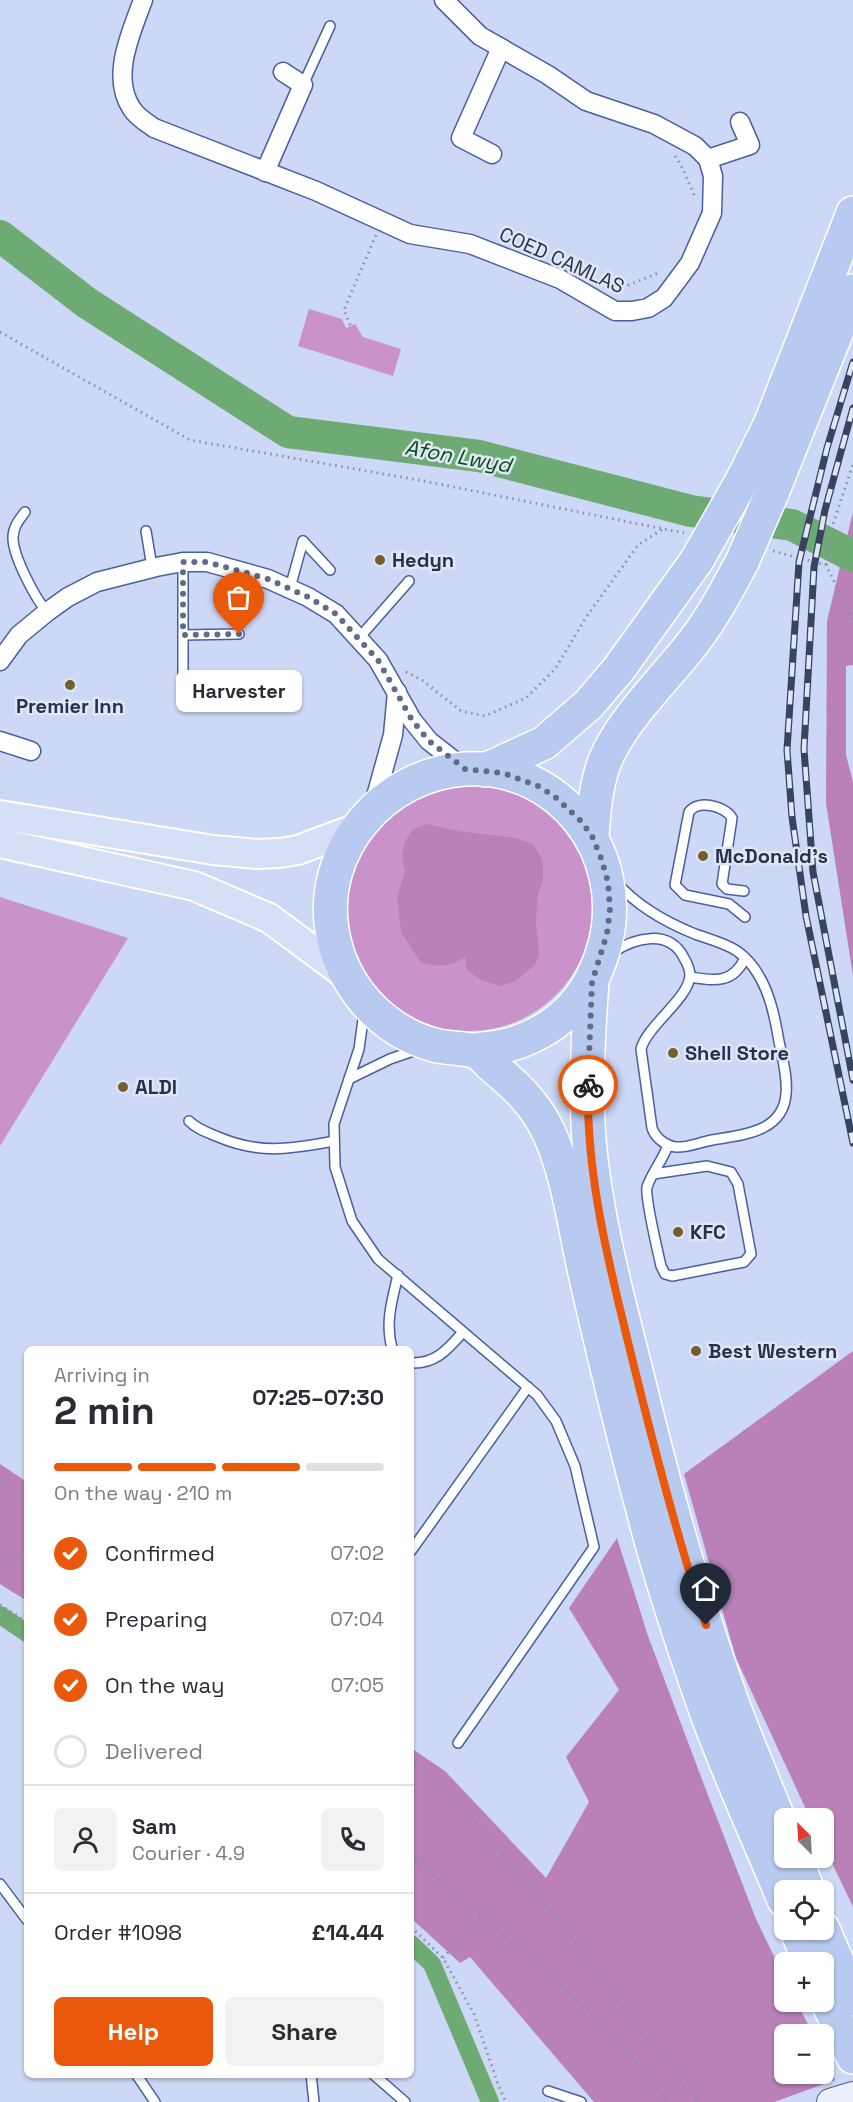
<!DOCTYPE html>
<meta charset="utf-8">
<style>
:root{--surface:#fff;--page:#f2f2f3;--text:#2b2b33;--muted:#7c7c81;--line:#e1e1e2;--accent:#ea580c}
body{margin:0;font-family:"Space Grotesk",sans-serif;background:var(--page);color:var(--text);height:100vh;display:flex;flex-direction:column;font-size:22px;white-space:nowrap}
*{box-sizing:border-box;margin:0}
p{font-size:20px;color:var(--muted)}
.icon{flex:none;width:33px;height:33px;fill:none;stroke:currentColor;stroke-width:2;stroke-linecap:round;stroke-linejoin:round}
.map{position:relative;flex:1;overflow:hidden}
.sheet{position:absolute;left:24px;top:1346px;width:390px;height:732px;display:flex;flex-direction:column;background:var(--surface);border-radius:9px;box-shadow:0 2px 4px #0004}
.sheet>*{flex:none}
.needle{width:39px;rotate:336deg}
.fabs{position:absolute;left:774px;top:1808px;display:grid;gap:12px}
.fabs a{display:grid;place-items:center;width:60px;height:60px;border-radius:9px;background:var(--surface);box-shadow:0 2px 4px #0004;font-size:30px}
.pin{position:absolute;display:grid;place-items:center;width:51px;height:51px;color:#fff;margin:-62px -26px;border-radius:50% 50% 50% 0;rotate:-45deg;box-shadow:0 0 6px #0007}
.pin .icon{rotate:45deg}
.courier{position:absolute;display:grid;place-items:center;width:60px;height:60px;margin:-30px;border:4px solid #ea580c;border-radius:50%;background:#fff;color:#222;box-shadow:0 2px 8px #0007}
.bubble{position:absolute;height:42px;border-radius:9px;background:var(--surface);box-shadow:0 2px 4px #0004;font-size:20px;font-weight:700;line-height:42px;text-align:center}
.summary em{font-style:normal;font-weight:700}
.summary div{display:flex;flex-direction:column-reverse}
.summary{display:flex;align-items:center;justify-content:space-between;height:102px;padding:0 30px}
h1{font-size:39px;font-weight:700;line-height:45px}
.bar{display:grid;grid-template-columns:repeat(4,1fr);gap:9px 6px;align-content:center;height:72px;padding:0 30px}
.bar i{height:8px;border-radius:4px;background:var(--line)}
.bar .current{background:var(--accent)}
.bar p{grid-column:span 4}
.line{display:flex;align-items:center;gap:15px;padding:0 30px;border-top:2px solid var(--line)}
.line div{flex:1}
.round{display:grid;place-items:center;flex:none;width:63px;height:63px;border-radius:9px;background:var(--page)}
ol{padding:0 30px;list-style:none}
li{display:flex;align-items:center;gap:18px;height:66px}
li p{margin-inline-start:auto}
li .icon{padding:6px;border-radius:50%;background:var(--accent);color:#fff;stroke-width:4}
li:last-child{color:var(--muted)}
li i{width:33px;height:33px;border:3px solid var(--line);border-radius:50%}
.cta{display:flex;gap:12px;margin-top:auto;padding:12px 30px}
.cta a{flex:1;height:69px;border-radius:9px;background:var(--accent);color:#fff;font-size:24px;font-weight:700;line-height:69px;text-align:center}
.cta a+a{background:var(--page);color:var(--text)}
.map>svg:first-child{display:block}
</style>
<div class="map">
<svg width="853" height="2102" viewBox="0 0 853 2102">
<rect width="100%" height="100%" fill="#ccd8f5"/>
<g fill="#c992c9">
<polygon points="309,309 342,319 346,328 355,324 363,337 401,349 393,376 298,346"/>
<circle cx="469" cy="908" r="123"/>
<polygon points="0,897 128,938 0,1146"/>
</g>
<g fill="#b981b8">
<polygon points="853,512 853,665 846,666 846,755 853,782 853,976 826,803 827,621"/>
<path d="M426,824l32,7 58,7 18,7 9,16v20l-5,13 -2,29 3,30 -4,12 -20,16 -15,5 -19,-6 -14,-10 -2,-13c-15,10 -27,10 -44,6l-20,-31 -4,-36 8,-24 -3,-15 3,-15 7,-12z"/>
<polygon points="853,1351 853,1907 824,1846 824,1818 810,1818 736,1658 684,1474"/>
<polygon points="0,1464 27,1482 27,1601 0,1584"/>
<polygon points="617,1538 648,1636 706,1790 756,1919 784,1977 784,2001 796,2001 813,2034 784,2034 784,2073 824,2073 824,2056 835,2080 774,2102 594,2102 470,1957 460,1963 411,1918 411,1748 445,1771 546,1878 589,1802 566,1757 619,1690 569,1608"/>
</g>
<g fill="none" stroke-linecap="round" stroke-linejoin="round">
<g stroke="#6eab74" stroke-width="18">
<polyline points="0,1615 27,1633"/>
<polyline points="411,1944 432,1964 490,2102"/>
</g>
<polyline stroke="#6eab74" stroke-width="32" points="0,236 87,303 288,432 479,456 691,511 792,525 853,556"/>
<defs>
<g id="lane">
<polyline points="303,85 330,26"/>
<path d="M25,512c-6,8 -12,15 -12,26 0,18 22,60 34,74"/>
<polyline points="146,531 152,567"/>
<polyline points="303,541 330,570"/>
<polyline points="183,562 183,691"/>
<polyline points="290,588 303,541"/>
<polyline points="183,635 239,634"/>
<polyline points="359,638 409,581"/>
<path d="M744,891l-17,-2 -5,-5 10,-66c-7,-12 -34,-19 -43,-6l-14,73 10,10 44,9 16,13"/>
<path d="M612,953c22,-15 57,-25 72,5 3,5 6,13 6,18 -2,23 -43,50 -49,73l11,79c3,9 13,18 24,19 11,1 25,-5 36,-7 29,-5 71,-7 74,-46 2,-19 -5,-40 -8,-58 -5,-30 -14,-66 -41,-85 -12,-8 -28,-12 -42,-17 -30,-12 -57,-27 -79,-52"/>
<path d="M690,977c25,4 43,7 55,-19"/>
<polyline points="364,1012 359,1049 334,1124 335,1167 352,1221 378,1259 537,1395 556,1421 575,1466 594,1547 458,1743"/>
<polyline points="349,1079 390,1059 419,1049"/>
<path d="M189,1121c8,8 17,11 27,15 43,19 74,13 118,5"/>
<path d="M653,1174l54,-8 24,6 7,12 13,70 -7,8 -72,14 -7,-2 -4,-8c-3,-13 -16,-70 -14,-79 5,-15 16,-27 21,-42"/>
<path d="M392,1348c-7,-25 0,-48 6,-73"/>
<path d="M411,1363c25,1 37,-14 52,-31"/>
<polyline points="411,1551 528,1387"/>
<polyline points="0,1884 27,1920"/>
<polyline points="136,2074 155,2102"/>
<polyline points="311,2074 314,2102"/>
<polyline points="373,2074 405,2102"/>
<polyline points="548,2091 581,2102"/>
</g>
<g id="street">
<path d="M143,0c-12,33 -33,77 -11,109 5,8 15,14 22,19l162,63 94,43 60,10 90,35 55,32h17l16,-3 16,-10 26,-35 22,-50 1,-37 -5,-17 -13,-13 -41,-22 -68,-23 -38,-26 -68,-39 -36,-36"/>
<polyline points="492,154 461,138 501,48"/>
<polyline points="708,159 750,145 740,122"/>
<polyline points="265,172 303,85 283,72"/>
<polyline points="0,661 19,635 47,612 68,597 97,582 156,567 183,562 207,562 268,579 308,597 336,614 378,660 412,720 429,741 465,769"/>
<polyline points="0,741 31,751"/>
<polyline points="373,807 393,735 397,692"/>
</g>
<polyline id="secondary" points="830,2102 853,2095"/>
<g id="primary">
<polyline points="0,815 213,850 257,854 280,853 298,850 357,828"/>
<polyline points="0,843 194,886 269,918 346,975"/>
</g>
<g id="highway">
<polyline points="743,479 770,425 853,213"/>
<polyline points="772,493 853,291"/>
<polyline points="485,770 544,743 589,704 618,670 697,560"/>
<path d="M592,836c2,-28 4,-58 17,-84 20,-40 59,-76 86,-112 19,-25 33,-52 47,-78"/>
<path d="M592,982c-4,52 -7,106 -3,158 7,78 28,156 47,231 27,112 57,223 96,331 16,44 35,87 52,131"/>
<path d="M475,1050c18,-2 36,-4 53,-12 42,-18 66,-51 77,-94 23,-90 -44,-180 -140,-175 -81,5 -146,80 -133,161 9,55 48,100 102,115 12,4 34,2 44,8 5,3 9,8 13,12 24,20 45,39 58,68 19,40 26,96 36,140 18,79 37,158 58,237 17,67 39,133 62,198 23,65 53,128 79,192"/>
<polyline points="794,1857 808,1890"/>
<polyline points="796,1929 810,1962"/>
<polyline points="823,1929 853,1999"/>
<polyline points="824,1994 853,2057"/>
</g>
</defs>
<use href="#lane" stroke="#48609f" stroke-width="12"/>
<use href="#street" stroke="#48609f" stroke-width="21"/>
<use href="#secondary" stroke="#48609f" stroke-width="28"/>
<use href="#primary" stroke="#fff" stroke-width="32"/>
<use href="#highway" stroke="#fff" stroke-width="36"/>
<g stroke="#8490ac" stroke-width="3" stroke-dasharray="1.5 4.5" stroke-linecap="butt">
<polyline points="675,156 683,169 694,195"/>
<polyline points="610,288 626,286 661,272"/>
<polyline points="350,325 344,310 376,235"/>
<polyline points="0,332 190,440 424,481 684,533"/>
<polyline points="773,551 826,565 853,621"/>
<polyline points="826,565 832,527 853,464"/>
<polyline points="406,672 422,680 461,711 485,716 526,698 555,669 587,616 638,545 663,529"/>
<polyline points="0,1478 27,1497"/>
<polyline points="0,1549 27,1565"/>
<polyline points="0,1605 27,1622"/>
<polyline points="411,1759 471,1817 565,1929 663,2061 698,2102"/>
<polyline points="411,1855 610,2029 668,2102"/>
<polyline points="411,1927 443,1958 474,2014 499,2087 506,2102"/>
<polyline points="443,1958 481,1916"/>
</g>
<use href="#lane" stroke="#fff" stroke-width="9"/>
<use href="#street" stroke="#fff" stroke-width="18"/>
<use href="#secondary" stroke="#eaeffa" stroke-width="26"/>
<use href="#primary" stroke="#d5dff6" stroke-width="28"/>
<use href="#highway" stroke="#b9caf0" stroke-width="33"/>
<defs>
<g id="rail">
<polyline points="853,362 827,448 799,562 787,750 792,817 806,916 853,1143"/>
<polyline points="853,408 825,510 814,567 804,749 813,872 853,1080"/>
</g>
</defs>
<use href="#rail" stroke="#38435f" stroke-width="7"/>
<use href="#rail" stroke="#dfe6f4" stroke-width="4.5" stroke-dasharray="14" stroke-linecap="butt"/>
<defs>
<g id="highway-bridge">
<polyline points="697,560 743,479"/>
<polyline points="742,562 772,493"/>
</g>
</defs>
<use href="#highway-bridge" stroke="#fff" stroke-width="36" stroke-linecap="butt"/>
<use href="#highway-bridge" stroke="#b9caf0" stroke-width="33"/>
</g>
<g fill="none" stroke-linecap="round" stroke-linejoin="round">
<polyline stroke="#606b88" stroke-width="6" stroke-dasharray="0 10.8" points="239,634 183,635 183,562 207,562 268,579 308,597 336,614 378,660 412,720 429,741 465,769 503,773 538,786 554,796 581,821 592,836 601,858 608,882 610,909 607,934 592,982 588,1085"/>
<path stroke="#ea580c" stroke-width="8" d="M588,1085c-2,92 22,184 44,273 22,90 45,179 74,267"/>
</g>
<g fill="#735e2d" stroke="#dfe6f4" stroke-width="2">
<circle cx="380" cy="560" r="6"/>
<circle cx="70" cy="685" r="6"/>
<circle cx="703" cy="856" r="6"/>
<circle cx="673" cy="1053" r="6"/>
<circle cx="123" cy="1087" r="6"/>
<circle cx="678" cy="1232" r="6"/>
<circle cx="696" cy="1351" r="6"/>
</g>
<g text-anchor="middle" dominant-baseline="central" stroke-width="5" stroke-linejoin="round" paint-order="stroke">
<g font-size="20" fill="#26314d" stroke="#dfe6f4">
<text transform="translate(562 260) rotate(24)">COED CAMLAS</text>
</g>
<g font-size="20" font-weight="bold" fill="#26314d" stroke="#dfe6f4" text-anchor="start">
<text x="392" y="560">Hedyn</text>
<text x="70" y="706" text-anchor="middle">Premier Inn</text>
<text x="715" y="856">McDonald's</text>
<text x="685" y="1053">Shell Store</text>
<text x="135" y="1087">ALDI</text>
<text x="690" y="1232">KFC</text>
<text x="708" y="1351">Best Western</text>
</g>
<g font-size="21" font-style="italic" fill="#044b17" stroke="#dfe6f4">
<text transform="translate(458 456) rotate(10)">Afon Lwyd</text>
</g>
</g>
</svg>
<div class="fabs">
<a><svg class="needle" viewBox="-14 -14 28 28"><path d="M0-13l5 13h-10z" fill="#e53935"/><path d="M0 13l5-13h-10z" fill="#7c7c81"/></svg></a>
<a><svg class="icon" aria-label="locate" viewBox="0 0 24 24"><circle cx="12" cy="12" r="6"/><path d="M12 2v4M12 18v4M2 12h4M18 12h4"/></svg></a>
<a>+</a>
<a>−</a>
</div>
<div class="pin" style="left:239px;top:634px;background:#ea580c"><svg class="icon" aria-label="bag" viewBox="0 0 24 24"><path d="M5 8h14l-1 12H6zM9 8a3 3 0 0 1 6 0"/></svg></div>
<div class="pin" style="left:706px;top:1625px;background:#1f2937"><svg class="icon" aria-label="home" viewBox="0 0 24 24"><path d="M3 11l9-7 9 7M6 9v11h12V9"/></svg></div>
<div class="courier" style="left:588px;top:1085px"><svg class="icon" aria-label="bike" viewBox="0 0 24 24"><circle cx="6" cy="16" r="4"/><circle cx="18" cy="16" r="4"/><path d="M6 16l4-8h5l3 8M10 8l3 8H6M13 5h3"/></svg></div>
<div class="bubble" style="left:176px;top:670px;width:126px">Harvester</div>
<section class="sheet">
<div class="summary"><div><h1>2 min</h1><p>Arriving in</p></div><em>07:25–07:30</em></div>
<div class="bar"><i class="current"></i><i class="current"></i><i class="current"></i><i></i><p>On the way · 210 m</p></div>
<ol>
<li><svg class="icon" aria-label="check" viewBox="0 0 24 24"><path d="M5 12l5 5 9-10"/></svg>Confirmed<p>07:02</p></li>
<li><svg class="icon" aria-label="check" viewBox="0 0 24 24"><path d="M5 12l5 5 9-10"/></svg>Preparing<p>07:04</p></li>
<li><svg class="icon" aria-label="check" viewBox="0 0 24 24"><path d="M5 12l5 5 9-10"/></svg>On the way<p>07:05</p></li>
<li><i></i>Delivered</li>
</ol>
<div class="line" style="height:108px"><a class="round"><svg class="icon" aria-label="person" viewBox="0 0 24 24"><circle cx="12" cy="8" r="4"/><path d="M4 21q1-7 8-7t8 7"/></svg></a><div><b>Sam</b><p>Courier · 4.9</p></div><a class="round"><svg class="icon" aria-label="phone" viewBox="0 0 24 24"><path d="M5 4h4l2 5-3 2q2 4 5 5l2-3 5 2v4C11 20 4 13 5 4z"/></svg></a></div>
<div class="line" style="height:78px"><div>Order #1098</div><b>£14.44</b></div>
<div class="cta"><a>Help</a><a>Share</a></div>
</section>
</div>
